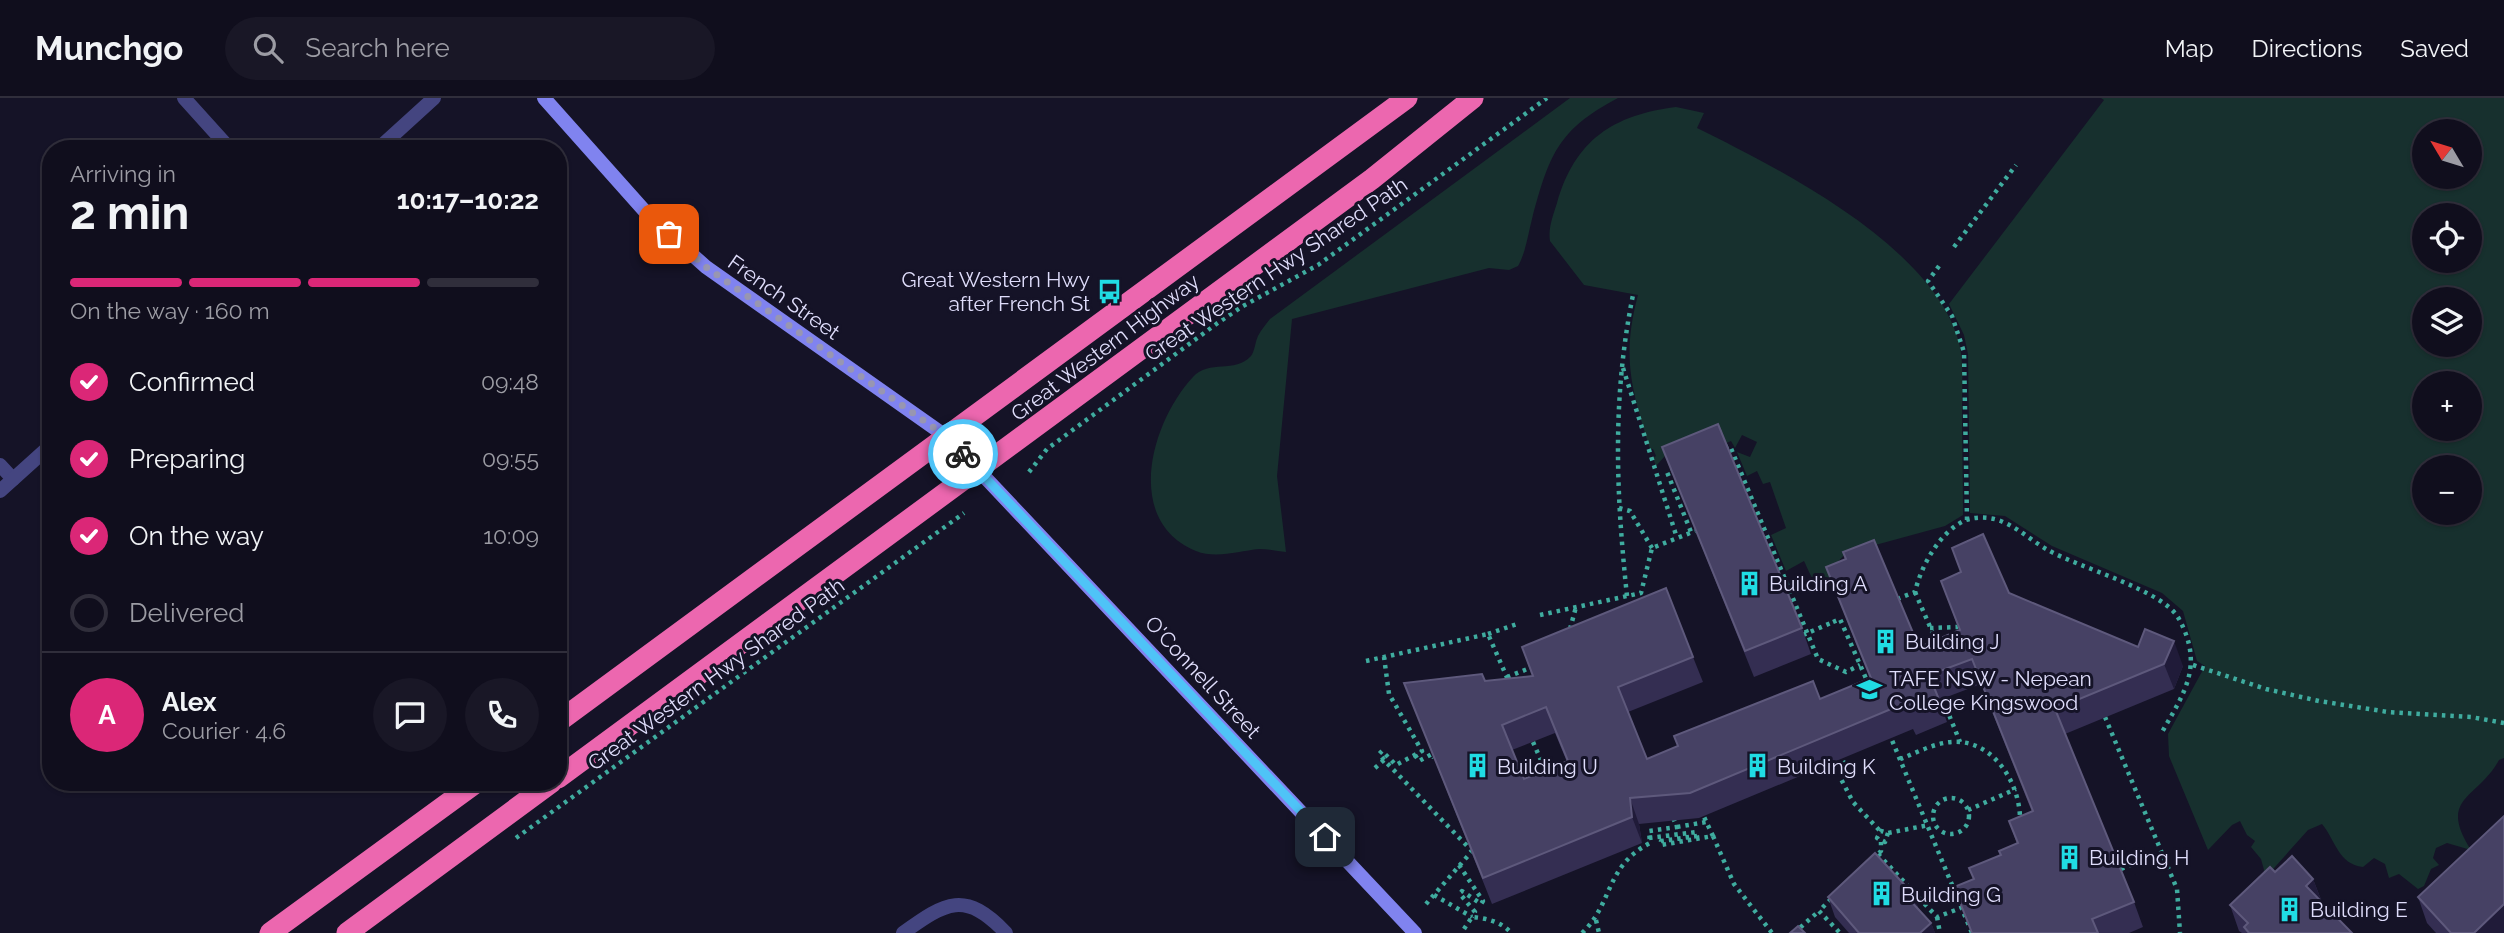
<!DOCTYPE html>
<meta charset="utf-8">
<style>
:root{--surface:#100e1d;--page:#191726;--text:#f1f3f6;--muted:#9c9ca4;--line:#302e3b;--accent:#db2777}
body{margin:0;font-family:Raleway,sans-serif;background:var(--page);color:var(--text);height:100vh;display:flex;flex-direction:column;font-size:26px;white-space:nowrap}
*{box-sizing:border-box;margin:0}
p{font-size:23px;color:var(--muted)}
.icon{flex:none;width:38px;height:38px;fill:none;stroke:currentColor;stroke-width:2;stroke-linecap:round;stroke-linejoin:round}
.map{position:relative;flex:1;overflow:hidden}
.drawer{position:absolute;left:42px;top:42px;width:525px;height:651px;display:flex;flex-direction:column;background:var(--surface);border-radius:28px;box-shadow:0 2px 5px #0004,0 0 0 2px var(--line)}
.drawer>*{flex:none}
.needle{width:46px;rotate:308deg}
.tools{position:absolute;left:2412px;top:21px;display:grid;gap:14px}
.tools a{display:grid;place-items:center;width:70px;height:70px;border-radius:50%;background:var(--surface);box-shadow:0 2px 5px #0004,0 0 0 2px var(--line);font-size:35px}
.pin{position:absolute;display:grid;place-items:center;width:60px;height:60px;color:#fff;margin:-30px;border-radius:14px;box-shadow:0 4px 10px #0006}
.courier{position:absolute;display:grid;place-items:center;width:70px;height:70px;margin:-35px;border:5px solid #4fc3f7;border-radius:50%;background:#fff;color:#222;box-shadow:0 2px 9px #0007}
.overview em{font-style:normal;font-weight:700}
.overview div{display:flex;flex-direction:column-reverse}
.overview{display:flex;align-items:center;justify-content:space-between;height:119px;padding:0 28px}
h1{font-size:46px;font-weight:700;line-height:52px}
.bar{display:grid;grid-template-columns:repeat(4,1fr);gap:10px 7px;align-content:center;height:84px;padding:0 28px}
.bar i{height:9px;border-radius:5px;background:var(--line)}
.bar .on{background:var(--accent)}
.bar p{grid-column:span 4}
.line{display:flex;align-items:center;gap:18px;padding:0 28px;border-top:2px solid var(--line)}
.line div{flex:1}
.round{display:grid;place-items:center;flex:none;width:74px;height:74px;border-radius:37px;background:var(--page)}
ol{padding:0 28px;list-style:none}
li{display:flex;align-items:center;gap:21px;height:77px}
li p{margin-inline-start:auto}
li .icon{padding:7px;border-radius:50%;background:var(--accent);color:#fff;stroke-width:4}
li:last-child{color:var(--muted)}
li i{width:38px;height:38px;border:4px solid var(--line);border-radius:50%}
header{display:flex;align-items:center;gap:42px;box-sizing:border-box;height:98px;padding:0 35px;background:var(--surface);border-bottom:2px solid var(--line)}
header strong{font-size:33px}
nav{display:flex;gap:38px;margin-inline-start:auto;font-size:24px}
.search{width:490px;height:63px;background:var(--page);display:flex;align-items:center;gap:18px;box-sizing:border-box;padding:0 24px;border-radius:38px;color:var(--muted);font-size:26px}
.map>svg:first-child{display:block}
</style>
<header>
<strong>Munchgo</strong>
<div class="search"><svg class="icon" aria-label="search" viewBox="0 0 24 24"><circle cx="10" cy="10" r="6"/><path d="M15 15l6 6"/></svg>Search here</div>
<nav><a>Map</a><a>Directions</a><a>Saved</a></nav>
</header>
<div class="map">
<svg width="2504" height="835" viewBox="0 0 2504 835">
<rect width="100%" height="100%" fill="#151327"/>
<g fill="#17302e" fill-rule="evenodd">
<path d="M1570,0h48c-61,32 -69,58 -86,121 -4,15 -6,33 -14,47l-9,4 -20,-2 -197,51 -15,157 9,76c-9,-1 -18,-3 -27,-3 -20,2 -43,10 -63,2 -73,-30 -45,-129 -3,-174 16,-18 42,-3 58,-21 4,-5 4,-14 7,-20 3,-6 8,-12 12,-17z"/>
<path d="M2101,0h403v660l-5,2c-21,39 -62,37 -28,90l-24,-7 -11,5 -3,10 6,7 -8,4 -7,17 -6,3 -19,-15 -10,4 -4,-14 -11,-6 -11,9c-25,-3 -27,-26 -41,-43l-14,6 -42,47 -5,-18 -10,-12 4,-6 -8,-6 -7,-14 -8,4 -24,25 -39,-94 -1,-22 37,-68 -8,-5 -14,-50 -21,-18 -110,-47 -47,-30 -35,-3 -2,-159 -4,-19 -15,-31 155,-204zM2424,33h45v46h-45zM2424,117h45v46h-45zM2424,201h45v46h-45zM2424,285h45v46h-45zM2424,369h45v46h-45z"/>
<path d="M1676,9l28,6 -7,15c83,41 233,117 261,211 6,20 4,43 4,64 0,37 1,75 1,112l-18,11 -99,27 -11,12 -3,21c-18,4 -21,-11 -28,-25l-18,10 -15,-36 15,-7 -16,-46 -7,2 -6,-13 -10,5 -10,-24 13,5 7,-15 -15,-7 -7,13 -4,-7 -11,5 -39,-8 -25,28 -3,-8 3,-2 -3,-7h-3c-18,-59 -29,-91 -12,-154l-54,-10 -34,-44c-2,-13 3,-25 7,-38 18,-63 56,-88 119,-96z"/>
</g>
<g fill="none" stroke-linecap="round" stroke-linejoin="round">
<g stroke="#3fac9f" stroke-width="4.5" stroke-dasharray="3.5 5" stroke-linecap="butt">
<polyline points="1954,149 2016,67"/>
<polyline points="1939,168 1928,183 1952,218 1964,254 1967,422"/>
<polyline points="1623,270 1677,440"/>
<polyline points="1725,350 1730,348 1818,561 1846,574 1860,567"/>
<polyline points="1674,371 1667,374 1691,434"/>
<polyline points="1029,374 1047,351 1219,224 1243,208 1318,167 1547,0"/>
<polyline points="1619,410 1630,413 1652,450"/>
<polyline points="1915,494 1937,545"/>
<path d="M1627,498c-11,-104 -15,-198 6,-301"/>
<path d="M1897,501l18,-7c6,-26 25,-61 51,-72 12,-4 26,-3 37,2 17,7 30,20 45,28 31,18 116,40 131,69 25,46 6,73 -17,113"/>
<polyline points="1540,517 1641,495 1652,450 1695,433"/>
<polyline points="1833,524 1840,521 1868,585"/>
<polyline points="1930,530 1958,529"/>
<polyline points="1570,531 1576,509"/>
<polyline points="1488,536 1517,526"/>
<polyline points="1366,563 1488,536 1509,584"/>
<polyline points="2193,567 2266,591 2319,603 2388,614 2471,619 2504,625"/>
<polyline points="1507,579 1535,568"/>
<polyline points="1943,602 1960,644"/>
<polyline points="2105,619 2177,791 2180,835"/>
<polyline points="1889,635 1972,835"/>
<polyline points="1533,644 1547,676"/>
<polyline points="1415,657 1419,663 1432,656 1434,660"/>
<path d="M1900,661c16,-6 34,-16 52,-17 41,-3 68,41 68,77"/>
<polyline points="1384,662 1379,656 1382,653 1396,667 1422,653 1389,596 1384,559"/>
<polyline points="1843,663 1849,677 1841,681 1853,704 1880,733"/>
<polyline points="1375,670 1384,662 1471,752"/>
<circle cx="1951" cy="718" r="18"/>
<polyline points="1968,712 2016,691"/>
<polyline points="1677,729 1706,724"/>
<polyline points="1888,735 1885,744 1877,740 1881,733 1888,735 1929,727"/>
<polyline points="1713,738 1734,786 1772,835"/>
<polyline points="516,740 964,415"/>
<polyline points="1649,740 1696,734 1697,738 1661,743 1661,747 1713,738 1704,719"/>
<polyline points="1878,756 1937,819 1961,810"/>
<polyline points="1873,761 1881,753 1881,744"/>
<polyline points="1459,767 1483,803 1481,806 1462,793 1460,796 1475,814 1472,819"/>
<polyline points="2121,771 2162,755"/>
<polyline points="1434,797 1472,819"/>
<polyline points="1831,801 1819,813 1840,835"/>
<polyline points="1426,806 1473,752"/>
<polyline points="1937,819 1940,835"/>
<polyline points="1596,822 1599,835"/>
<path d="M1464,831l8,-12c14,1 30,5 39,16"/>
<path d="M1582,835c31,-29 23,-67 68,-90l-1,-12 28,-4 -5,-12"/>
<polyline points="1794,835 1819,813"/>
</g>
<g stroke="#444580" stroke-width="14">
<polyline points="184,0 230,51"/>
<polyline points="378,51 434,0"/>
<polyline points="0,367 13,381"/>
<polyline points="0,393 51,347"/>
<path d="M903,835c43,-31 62,-43 103,0"/>
</g>
<polyline stroke="#8083ef" stroke-width="14" points="544,0 650,119 706,169 947,339 1415,835"/>
<g stroke="#ec67af" stroke-width="21">
<polyline points="558,624 1407,0"/>
<polyline points="558,680 1372,81 1473,0"/>
<polyline points="270,835 477,684"/>
<polyline points="347,835 552,684"/>
</g>
<polyline stroke="#3fac9f" stroke-width="4.5" stroke-dasharray="3.5 5" stroke-linecap="butt" points="1803,537 1833,524"/>
</g>
<g fill="#342e52" fill-rule="evenodd">
<polygon points="1662,349 1802,530 1811,556 1754,579"/>
<path d="M1843,454l76,95 40,-17 -18,-49 68,12 174,73 -9,23 -109,45 69,168 9,25 -14,6h-157l-18,-46 20,-8 26,-24 17,-11 -8,-23 23,-9 -51,-128 -42,16 8,22 -31,13 -3,-6 -214,89 -60,6 3,19 -150,61 -88,-221 81,-2 47,-5 -10,-29 171,10 10,25 -75,30 19,47 173,-60 50,-20 -44,-112 19,-8zM1555,635l12,29 -43,17 -12,-29z"/>
<polygon points="2313,781 2322,804 2352,835 2242,835 2239,833 2230,807"/>
<polygon points="1913,796 1919,812 1931,825 1935,835 1849,835 1835,819 1828,799"/>
<polygon points="2418,799 2504,835 2436,835 2427,825"/>
</g>
<g fill="#201b39">
<polygon points="2174,543 2183,568 2174,591 2164,566"/>
<polygon points="1630,700 1639,726 1642,745 1632,719"/>
<polygon points="2313,781 2323,807 2306,788"/>
<polygon points="1913,796 1920,816 1908,800"/>
<polygon points="2504,806 2504,835 2474,835"/>
<polygon points="1931,825 1935,835 1920,835"/>
</g>
<g fill="#464164" stroke="#5e597c" stroke-width="2" fill-rule="evenodd">
<polygon points="1718,326 1802,530 1745,553 1662,349"/>
<path d="M1983,436l26,59 129,54 7,-18 29,12 -10,23 -109,45 79,193 -42,17 6,14h-126l-18,-46 20,-8 -5,-11 32,-13 -2,-4 19,-8 -9,-22 24,-10 -61,-152 -43,16 9,22 -31,12 -4,-5 -213,89 -60,5 2,19 -149,61 -79,-195 78,-9 3,7 48,-5 -11,-29 144,-59 27,69 -75,30 29,72 31,-13 -4,-10 139,-55 7,18 51,-21 -45,-111 20,-8 -3,-7 31,-12 45,107 41,-17 -19,-49 20,-9 -9,-24zM1546,609l22,54 -44,18 -22,-54z"/>
<polygon points="2504,718 2504,806 2474,835 2451,835 2418,799"/>
<polygon points="1875,755 1913,796 1908,800 1931,825 1920,835 1859,835 1828,799"/>
<polygon points="2292,758 2313,781 2306,788 2352,835 2249,835 2244,829 2248,825 2230,807 2270,769 2275,774"/>
<polygon points="1798,828 1805,835 1790,835"/>
</g>
<g fill="none" stroke-linecap="round" stroke-linejoin="round">
<polyline stroke="#9896b1" stroke-width="7" stroke-dasharray="0 12.6" points="669,136 706,169 947,339 963,356"/>
<polyline stroke="#4fc3f7" stroke-width="9" points="963,356 1325,739"/>
</g>
<defs>
<symbol id="bus-bare" viewBox="-9 -9 18 18"><path d="M-5-6H5V4H4V6H2V4H-2V6H-4V4H-5ZM-3.5-4V0h7V-4ZM-3.5 1.2v1.5H-2V1.2ZM2 1.2v1.5H3.5V1.2Z" fill="#20dce4" stroke="#151327" stroke-width="2.5" paint-order="stroke"/></symbol>
<symbol id="building-bare" viewBox="-9 -9 18 18"><path d="M-4-6H4V6H1V3H-1V6H-4ZM-2.5-4.3h1.7v1.8h-1.7ZM.8-4.3h1.7v1.8H.8ZM-2.5-1h1.7V.8h-1.7ZM.8-1h1.7V.8H.8Z" fill="#20dce4" stroke="#151327" stroke-width="2.5" paint-order="stroke"/></symbol>
<symbol id="university-bare" viewBox="-9 -9 18 18"><path d="M0-5L7-2L0 1L-7-2ZM-4 1L0 2.5L4 1V4Q0 6-4 4Z" fill="#20dce4" stroke="#151327" stroke-width="2.5" paint-order="stroke"/></symbol>
</defs>
<g fill-rule="evenodd">
<use href="#bus-bare" x="1092" y="176" width="35" height="35"/>
<use href="#building-bare" x="1732" y="468" width="35" height="35"/>
<use href="#building-bare" x="1868" y="526" width="35" height="35"/>
<use href="#university-bare" x="1852" y="574" width="35" height="35"/>
<use href="#building-bare" x="1460" y="650" width="35" height="35"/>
<use href="#building-bare" x="1740" y="650" width="35" height="35"/>
<use href="#building-bare" x="2052" y="742" width="35" height="35"/>
<use href="#building-bare" x="1864" y="778" width="35" height="35"/>
<use href="#building-bare" x="2272" y="794" width="35" height="35"/>
</g>
<g text-anchor="middle" dominant-baseline="central" stroke-width="6" stroke-linejoin="round" paint-order="stroke">
<g font-size="21" fill="#dfddfb" stroke="#151327">
<text transform="translate(1276 171) rotate(-34)">Great Western Hwy Shared Path</text>
<text transform="translate(784 199) rotate(35)">French Street</text>
<text transform="translate(1105 249) rotate(-37)">Great Western Highway</text>
<text transform="translate(716 576) rotate(-36)">Great Western Hwy Shared Path</text>
<text transform="translate(1203 579) rotate(47)">O'Connell Street</text>
</g>
<g font-size="21" fill="#dfddfb" stroke="#151327" text-anchor="start">
<text x="1090" y="181" text-anchor="end">Great Western Hwy<tspan x="1090" dy="24">after French St</tspan></text>
<text x="1769" y="485">Building A</text>
<text x="1905" y="543">Building J</text>
<text x="1889" y="580">TAFE NSW - Nepean<tspan x="1889" dy="24">College Kingswood</tspan></text>
<text x="1497" y="668">Building U</text>
<text x="1777" y="668">Building K</text>
<text x="2089" y="759">Building H</text>
<text x="1901" y="796">Building G</text>
<text x="2310" y="811">Building E</text>
</g>
</g>
</svg>
<div class="tools">
<a><svg class="needle" viewBox="-14 -14 28 28"><path d="M0-13l5 13h-10z" fill="#e53935"/><path d="M0 13l5-13h-10z" fill="#9c9ca4"/></svg></a>
<a><svg class="icon" aria-label="locate" viewBox="0 0 24 24"><circle cx="12" cy="12" r="6"/><path d="M12 2v4M12 18v4M2 12h4M18 12h4"/></svg></a>
<a><svg class="icon" aria-label="layers" viewBox="0 0 24 24"><path d="M12 4l9 5-9 5-9-5zM3 14l9 5 9-5"/></svg></a>
<a>+</a>
<a>−</a>
</div>
<div class="pin" style="left:669px;top:136px;background:#ea580c"><svg class="icon" aria-label="bag" viewBox="0 0 24 24"><path d="M5 8h14l-1 12H6zM9 8a3 3 0 0 1 6 0"/></svg></div>
<div class="pin" style="left:1325px;top:739px;background:#1f2937"><svg class="icon" aria-label="home" viewBox="0 0 24 24"><path d="M3 11l9-7 9 7M6 9v11h12V9"/></svg></div>
<div class="courier" style="left:963px;top:356px"><svg class="icon" aria-label="bike" viewBox="0 0 24 24"><circle cx="6" cy="16" r="4"/><circle cx="18" cy="16" r="4"/><path d="M6 16l4-8h5l3 8M10 8l3 8H6M13 5h3"/></svg></div>
<section class="drawer">
<div class="overview"><div><h1>2 min</h1><p>Arriving in</p></div><em>10:17–10:22</em></div>
<div class="bar"><i class="on"></i><i class="on"></i><i class="on"></i><i></i><p>On the way · 160 m</p></div>
<ol>
<li><svg class="icon" aria-label="check" viewBox="0 0 24 24"><path d="M5 12l5 5 9-10"/></svg>Confirmed<p>09:48</p></li>
<li><svg class="icon" aria-label="check" viewBox="0 0 24 24"><path d="M5 12l5 5 9-10"/></svg>Preparing<p>09:55</p></li>
<li><svg class="icon" aria-label="check" viewBox="0 0 24 24"><path d="M5 12l5 5 9-10"/></svg>On the way<p>10:09</p></li>
<li><i></i>Delivered</li>
</ol>
<div class="line" style="height:126px"><b class="round" style="background:var(--accent);color:#fff">A</b><div><b>Alex</b><p>Courier · 4.6</p></div><a class="round"><svg class="icon" aria-label="chat" viewBox="0 0 24 24"><path d="M4 5h16v11H9l-5 4z"/></svg></a><a class="round"><svg class="icon" aria-label="phone" viewBox="0 0 24 24"><path d="M5 4h4l2 5-3 2q2 4 5 5l2-3 5 2v4C11 20 4 13 5 4z"/></svg></a></div>
</section>
</div>
